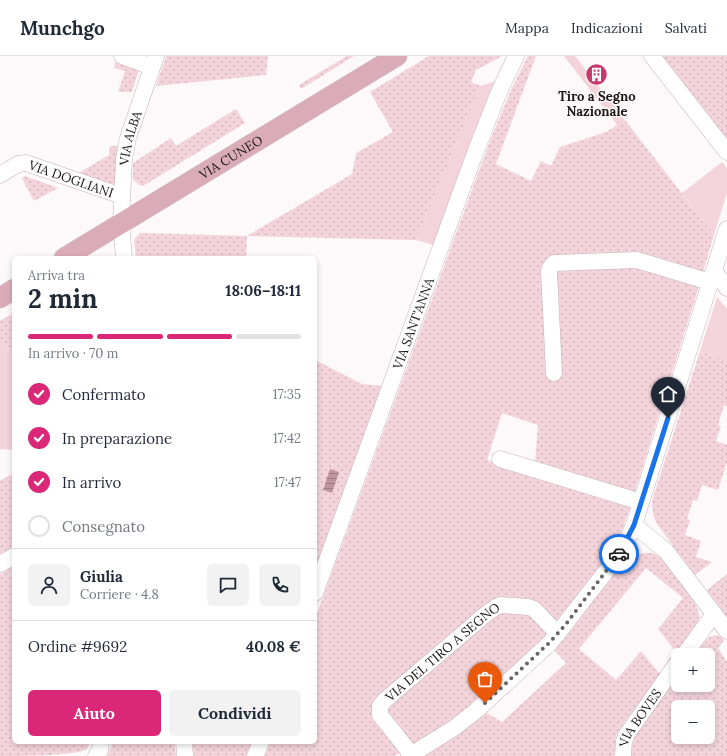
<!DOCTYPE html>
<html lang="it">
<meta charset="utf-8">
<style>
:root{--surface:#fff;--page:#f2f2f3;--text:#1f2937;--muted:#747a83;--line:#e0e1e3;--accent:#db2777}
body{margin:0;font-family:Lora,serif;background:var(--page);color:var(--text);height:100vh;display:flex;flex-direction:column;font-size:15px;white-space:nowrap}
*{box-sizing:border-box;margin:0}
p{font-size:13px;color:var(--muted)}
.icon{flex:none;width:22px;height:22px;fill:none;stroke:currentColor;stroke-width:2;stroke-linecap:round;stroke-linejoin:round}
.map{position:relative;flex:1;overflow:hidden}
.sheet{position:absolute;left:12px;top:200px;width:305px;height:488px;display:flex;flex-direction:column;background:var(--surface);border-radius:6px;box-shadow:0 2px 6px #0003}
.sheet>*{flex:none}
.buttons{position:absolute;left:671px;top:592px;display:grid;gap:8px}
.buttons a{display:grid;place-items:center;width:44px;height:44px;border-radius:6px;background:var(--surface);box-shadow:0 2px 6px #0003;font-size:20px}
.pin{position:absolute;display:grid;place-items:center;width:34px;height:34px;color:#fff;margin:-41px -17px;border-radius:50% 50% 50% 0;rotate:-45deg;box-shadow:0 0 4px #0007}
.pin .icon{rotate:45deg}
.courier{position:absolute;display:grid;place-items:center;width:40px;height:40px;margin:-20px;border:3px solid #1a73e8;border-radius:50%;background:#fff;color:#222;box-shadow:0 1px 5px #0007}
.summary em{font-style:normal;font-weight:800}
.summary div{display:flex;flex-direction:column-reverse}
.summary{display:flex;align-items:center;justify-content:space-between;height:68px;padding:0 16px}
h1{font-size:26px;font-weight:800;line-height:30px}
.bar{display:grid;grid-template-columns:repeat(4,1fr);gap:6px 4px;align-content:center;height:48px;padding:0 16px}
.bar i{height:5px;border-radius:3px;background:var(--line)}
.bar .active{background:var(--accent)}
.bar p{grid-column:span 4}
.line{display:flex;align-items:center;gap:10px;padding:0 16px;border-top:1px solid var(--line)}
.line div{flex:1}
.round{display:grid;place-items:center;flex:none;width:42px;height:42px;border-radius:6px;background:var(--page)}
ol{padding:0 16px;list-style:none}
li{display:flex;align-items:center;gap:12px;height:44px}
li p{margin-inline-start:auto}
li .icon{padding:4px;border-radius:50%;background:var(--accent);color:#fff;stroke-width:4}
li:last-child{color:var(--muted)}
li i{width:22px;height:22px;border:2px solid var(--line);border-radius:50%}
.primary-button{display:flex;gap:8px;margin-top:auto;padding:8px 16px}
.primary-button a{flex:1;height:46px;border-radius:6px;background:var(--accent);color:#fff;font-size:16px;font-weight:800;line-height:46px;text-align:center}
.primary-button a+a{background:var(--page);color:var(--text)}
header{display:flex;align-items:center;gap:24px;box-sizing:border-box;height:56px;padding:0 20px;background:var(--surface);border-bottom:1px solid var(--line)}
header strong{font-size:19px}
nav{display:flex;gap:22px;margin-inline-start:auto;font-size:14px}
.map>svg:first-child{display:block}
</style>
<header>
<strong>Munchgo</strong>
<nav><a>Mappa</a><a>Indicazioni</a><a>Salvati</a></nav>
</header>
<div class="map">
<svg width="727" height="700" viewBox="0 0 727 700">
<defs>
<pattern id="park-dots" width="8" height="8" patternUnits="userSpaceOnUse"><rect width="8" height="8" fill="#f4d4db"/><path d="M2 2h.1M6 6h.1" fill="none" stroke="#d1b5bb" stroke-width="1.8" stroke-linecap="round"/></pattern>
<pattern id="water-rules" width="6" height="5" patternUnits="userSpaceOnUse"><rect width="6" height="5" fill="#bf959e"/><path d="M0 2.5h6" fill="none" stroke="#9b7980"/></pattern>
</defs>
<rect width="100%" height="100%" fill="#fdf8f9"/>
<g fill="#f4d4db">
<polygon points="564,0 575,0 625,64 618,70"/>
<polygon points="496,25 470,87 433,189 416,184 480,30"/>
<polygon points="722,106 727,112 727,137 714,179 682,137"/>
<polygon points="717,241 727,253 727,305 700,295"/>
<polygon points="0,286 5,288 14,304 14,394 0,393"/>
</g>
<g fill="url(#park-dots)" fill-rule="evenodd">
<polygon points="166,0 268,0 266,19 156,30"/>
<polygon points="347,0 354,0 301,33 299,29"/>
<polygon points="429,0 502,0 476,14 471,26 480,30 416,184 247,180 246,202 136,202 134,184 140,177 247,180 352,118 356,97 393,76 370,36"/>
<path d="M528,0h8l-40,108 35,17 10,-20 10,5 9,-19 46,-15 19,-12 89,115 -11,37 -62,-18 -84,16 74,-5 68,21 -65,208 -99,-31 3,-38 -36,-12 -15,47 144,46c-4,10 -7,19 -11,29 -15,30 -44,63 -65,90l-47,-24 -133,102 29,48 -10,5h-129l5,-14h45v-123l176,-481 20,-48z"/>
<polygon points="662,0 727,0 727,83"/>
<polygon points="116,5 139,13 132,36 118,36 125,15 114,12"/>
<polygon points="236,53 245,67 143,130 139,129 133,123 133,107 171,82 176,90"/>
<polygon points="110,90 118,90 116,106 117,124 115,127 113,128 79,117 109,99"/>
<polygon points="25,120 58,132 34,145 22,122"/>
<polygon points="14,257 14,304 5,288 0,286 0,265"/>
<path d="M700,295l27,10v45l-3,-1 -6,20 3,1 -5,15 11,4v17l-9,28 -16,-5 -5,16 -4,-1 -6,19 3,1 -5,15 16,6 -5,16 16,5 -17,13 -38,-51c-4,-8 -5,-14 -5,-23z"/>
<polygon points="315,304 362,328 382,330 315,513"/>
<polygon points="14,417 14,490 0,498 0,425"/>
<path d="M644,497h9l6,3c10,11 43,48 40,62 -3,12 -15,24 -23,34l-18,-23 25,-31 -37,-30 -67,81 37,31 25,-29 19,23 -39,53 -5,9 -2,20h-191l62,-44 17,10 64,-59 -12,-13 11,-12 55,-72 8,-7z"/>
<path d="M14,510v176h76c-1,3 -2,6 -5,8 -15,6 -66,6 -85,6v-182z"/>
<polygon points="727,518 727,561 707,534"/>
<polygon points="524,554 550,575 477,644 452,664 411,691 384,652 496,556"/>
<path d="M717,579l4,2 3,3 -6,8 9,14v94h-96l2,-16 3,-6 42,-58v9h30v-30h-14l15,-18zM678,651h30v30h-30z"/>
<polygon points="112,686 174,686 176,700 107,700 111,692"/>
<polygon points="193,686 252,686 247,700 194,700"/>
</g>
<polygon fill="url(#water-rules)" points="330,413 339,416 332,437 323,434"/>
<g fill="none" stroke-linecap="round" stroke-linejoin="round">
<defs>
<g id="minor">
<polyline points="122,0 152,11"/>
<polyline points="652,0 727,96"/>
<path id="s1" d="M0,119l18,-11 8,-1 96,33"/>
<path id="s2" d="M124,202l-3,-35 3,-64 4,-21 28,-82"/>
<polyline points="714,215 727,232"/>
<polyline points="554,317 549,215 550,212 554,207 637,204 710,226"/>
<polyline points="500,403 641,446"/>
<polyline points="634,469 666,495 727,575"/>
<polyline points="0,508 14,500"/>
<path id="s3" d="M315,537l160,-440 24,-61 17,-36"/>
<polyline points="684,599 714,558"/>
<polyline points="184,686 185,700"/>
<path id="s4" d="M412,699l-32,-40v-9l4,-5 102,-87 10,-7 5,-2 27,2 6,2 24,25"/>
<polyline points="96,700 100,694 101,686"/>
<polyline points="255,700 261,686"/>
<polyline points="409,700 454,672 477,654 550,587 618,500 629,480 634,469 727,173"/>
<path id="s5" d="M623,700l1,-15 3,-7 51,-72"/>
</g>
<g id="major">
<path id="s6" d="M64,202l333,-202"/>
<polyline points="0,242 14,233"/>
</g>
</defs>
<use href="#minor" stroke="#c6b0b5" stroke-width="17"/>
<use href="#major" stroke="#d6d5d5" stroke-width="21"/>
<use href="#minor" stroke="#fff" stroke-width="16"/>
<use href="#major" stroke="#daacb8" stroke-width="20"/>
</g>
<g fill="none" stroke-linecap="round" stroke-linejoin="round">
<polyline stroke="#6b6566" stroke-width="4" stroke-dasharray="0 7.2" points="485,647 550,586 566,568 619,498"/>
<polyline stroke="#1a73e8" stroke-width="5" points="619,498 634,469 668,362"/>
</g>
<defs>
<symbol id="building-disc" viewBox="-11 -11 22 22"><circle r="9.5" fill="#c6396a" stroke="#fdf8f9"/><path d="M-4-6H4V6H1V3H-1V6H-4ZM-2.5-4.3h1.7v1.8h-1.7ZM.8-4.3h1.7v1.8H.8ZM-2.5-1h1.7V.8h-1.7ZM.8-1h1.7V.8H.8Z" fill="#fff"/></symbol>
</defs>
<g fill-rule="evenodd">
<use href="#building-disc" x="584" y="6" width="25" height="25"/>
</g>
<g text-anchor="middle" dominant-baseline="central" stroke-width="3" stroke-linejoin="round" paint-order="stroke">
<g font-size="13" font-weight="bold" fill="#1d1617" stroke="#fdf8f9">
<text x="597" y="40">Tiro a Segno<tspan x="597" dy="15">Nazionale</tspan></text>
</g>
<g font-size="13" fill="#1d1617" stroke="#fdf8f9">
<text stroke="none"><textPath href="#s2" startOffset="121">VIA ALBA</textPath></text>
<text stroke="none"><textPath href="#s6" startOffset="195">VIA CUNEO</textPath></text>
<text stroke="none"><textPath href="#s1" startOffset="77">VIA DOGLIANI</textPath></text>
<text stroke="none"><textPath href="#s3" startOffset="287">VIA SANT'ANNA</textPath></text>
<text stroke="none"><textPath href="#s4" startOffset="143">VIA DEL TIRO A SEGNO</textPath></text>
<text stroke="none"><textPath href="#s5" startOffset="43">VIA BOVES</textPath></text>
</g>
</g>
</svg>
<div class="buttons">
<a>+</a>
<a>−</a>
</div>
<div class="pin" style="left:485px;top:647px;background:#ea580c"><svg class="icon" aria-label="bag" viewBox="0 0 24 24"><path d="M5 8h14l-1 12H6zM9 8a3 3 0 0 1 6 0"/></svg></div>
<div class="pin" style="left:668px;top:362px;background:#1f2937"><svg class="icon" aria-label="home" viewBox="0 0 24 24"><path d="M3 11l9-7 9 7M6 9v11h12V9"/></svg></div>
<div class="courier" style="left:619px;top:498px"><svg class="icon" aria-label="car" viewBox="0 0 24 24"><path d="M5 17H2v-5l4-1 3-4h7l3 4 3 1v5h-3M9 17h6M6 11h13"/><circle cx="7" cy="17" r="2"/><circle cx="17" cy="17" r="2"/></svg></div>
<section class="sheet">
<div class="summary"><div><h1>2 min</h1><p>Arriva tra</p></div><em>18:06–18:11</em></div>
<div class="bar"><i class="active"></i><i class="active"></i><i class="active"></i><i></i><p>In arrivo · 70 m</p></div>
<ol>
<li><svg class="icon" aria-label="check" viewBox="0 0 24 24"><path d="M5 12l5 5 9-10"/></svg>Confermato<p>17:35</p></li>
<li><svg class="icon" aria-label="check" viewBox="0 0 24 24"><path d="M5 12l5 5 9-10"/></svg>In preparazione<p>17:42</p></li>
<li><svg class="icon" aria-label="check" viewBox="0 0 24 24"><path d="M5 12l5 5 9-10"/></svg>In arrivo<p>17:47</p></li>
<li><i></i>Consegnato</li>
</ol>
<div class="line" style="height:72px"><a class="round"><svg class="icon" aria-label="person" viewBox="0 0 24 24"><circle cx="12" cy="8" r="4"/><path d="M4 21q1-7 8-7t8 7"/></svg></a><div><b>Giulia</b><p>Corriere · 4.8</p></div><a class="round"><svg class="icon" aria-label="chat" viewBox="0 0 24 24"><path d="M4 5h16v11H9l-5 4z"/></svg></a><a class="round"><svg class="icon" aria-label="phone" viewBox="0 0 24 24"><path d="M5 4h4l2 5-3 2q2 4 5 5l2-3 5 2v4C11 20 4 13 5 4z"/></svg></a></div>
<div class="line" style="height:52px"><div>Ordine #9692</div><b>40.08 €</b></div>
<div class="primary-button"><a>Aiuto</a><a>Condividi</a></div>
</section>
</div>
